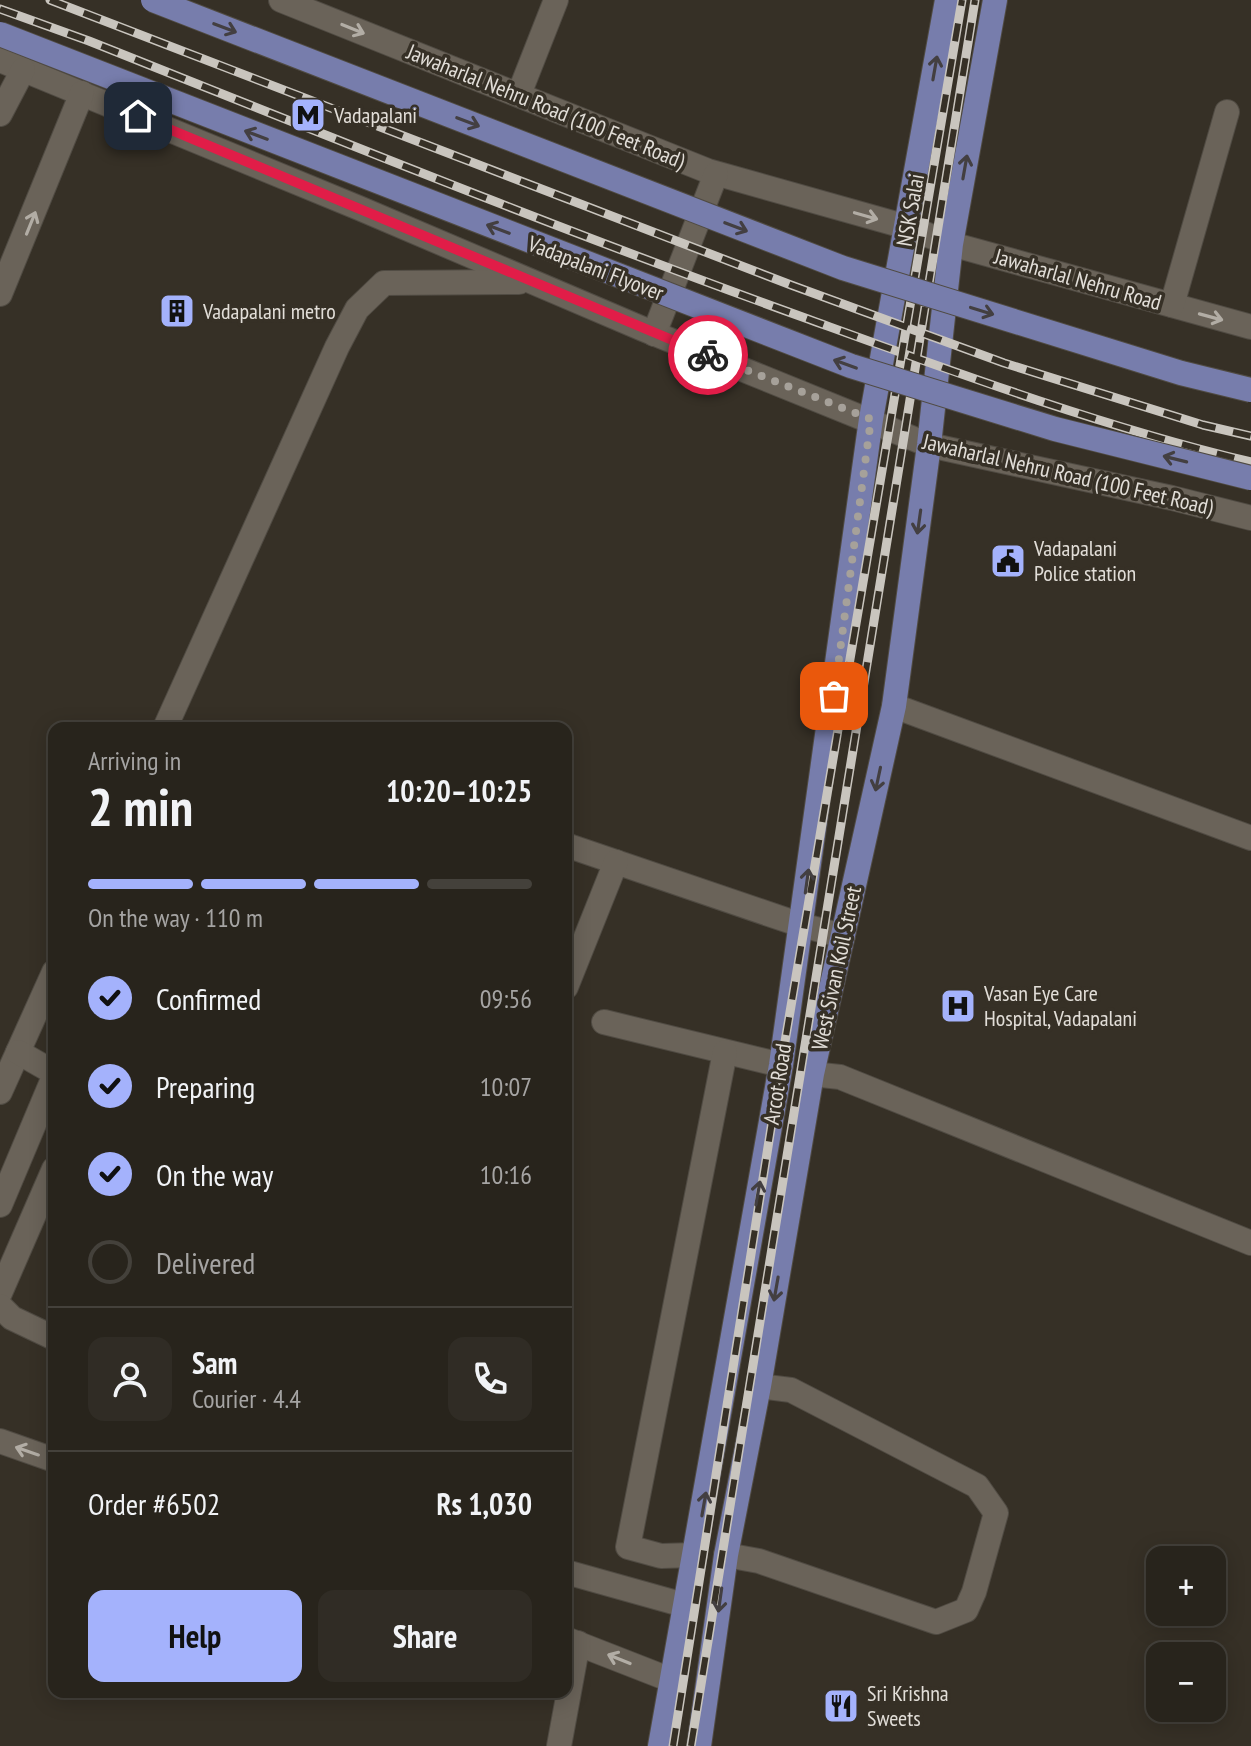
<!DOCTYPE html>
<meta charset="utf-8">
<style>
:root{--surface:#28241c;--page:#302c25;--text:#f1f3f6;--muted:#a5a4a3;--line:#44413b;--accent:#a4b2fc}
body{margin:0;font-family:"PT Sans Narrow",sans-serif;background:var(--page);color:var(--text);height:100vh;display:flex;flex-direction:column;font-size:30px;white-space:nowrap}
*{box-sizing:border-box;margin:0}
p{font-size:26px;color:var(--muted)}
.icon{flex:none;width:44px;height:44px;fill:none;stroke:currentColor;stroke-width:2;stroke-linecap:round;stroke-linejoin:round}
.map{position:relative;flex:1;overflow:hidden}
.details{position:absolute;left:48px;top:722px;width:524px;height:976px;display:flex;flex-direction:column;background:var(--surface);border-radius:16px;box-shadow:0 4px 20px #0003,0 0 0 2px var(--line)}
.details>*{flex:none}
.controls{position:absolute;left:1146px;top:1546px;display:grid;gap:16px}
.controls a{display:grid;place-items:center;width:80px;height:80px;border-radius:16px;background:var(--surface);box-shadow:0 4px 20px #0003,0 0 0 2px var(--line);font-size:40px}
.pin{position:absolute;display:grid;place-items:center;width:68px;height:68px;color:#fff;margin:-34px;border-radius:16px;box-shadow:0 4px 12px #0006}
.courier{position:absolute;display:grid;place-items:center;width:80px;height:80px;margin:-40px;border:6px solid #e11d48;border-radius:50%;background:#fff;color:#222;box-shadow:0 2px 10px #0007}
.headline em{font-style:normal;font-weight:700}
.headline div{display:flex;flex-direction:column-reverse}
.headline{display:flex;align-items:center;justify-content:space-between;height:136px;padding:0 40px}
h1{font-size:52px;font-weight:700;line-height:60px}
.bar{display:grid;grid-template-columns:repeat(4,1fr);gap:12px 8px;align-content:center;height:96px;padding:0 40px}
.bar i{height:10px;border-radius:6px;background:var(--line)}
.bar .selected{background:var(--accent)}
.bar p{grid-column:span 4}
.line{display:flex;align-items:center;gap:20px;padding:0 40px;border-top:2px solid var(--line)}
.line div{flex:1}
.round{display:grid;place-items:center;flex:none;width:84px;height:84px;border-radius:16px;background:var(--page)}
ol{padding:0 40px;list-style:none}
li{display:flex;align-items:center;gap:24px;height:88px}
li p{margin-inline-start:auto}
li .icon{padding:8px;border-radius:50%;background:var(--accent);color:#111;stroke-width:4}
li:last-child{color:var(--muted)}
li i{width:44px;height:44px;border:4px solid var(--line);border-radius:50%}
.cta{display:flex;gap:16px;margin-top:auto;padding:16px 40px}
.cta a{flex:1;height:92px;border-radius:16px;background:var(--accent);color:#111;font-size:32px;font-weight:700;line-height:92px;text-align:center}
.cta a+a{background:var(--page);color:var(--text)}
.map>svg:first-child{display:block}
</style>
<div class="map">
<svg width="1251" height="1746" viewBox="0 0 1251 1746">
<rect width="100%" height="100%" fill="#363026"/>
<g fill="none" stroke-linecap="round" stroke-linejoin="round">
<defs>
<g id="minor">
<polyline points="281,0 708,171 907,227 951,244 1251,327"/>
<polyline points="0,60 359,208 643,329 929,445 1172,498 1251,518"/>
<polyline points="519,94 556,0"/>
<polyline points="0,114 23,70"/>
<polyline points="0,294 82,93"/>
<polyline points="1172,305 1227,112"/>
<polyline points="654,334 716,174"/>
<polyline points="894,706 1251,838"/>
<polyline points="165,728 337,347 357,309 384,283 519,282"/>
<polyline points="566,845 801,925 843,936"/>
<polyline points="566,987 616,862"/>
<polyline points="604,1022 781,1065"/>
<polyline points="812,1074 840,1077 1251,1243"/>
<polyline points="0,1092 54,972"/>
<polyline points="0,1205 53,1079 53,1072 18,1052"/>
<polyline points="0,1293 54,1169"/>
<polyline points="0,1306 12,1318 54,1338"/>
<polyline points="0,1441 54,1460"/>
<polyline points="695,1555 661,1556 628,1547 725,1052"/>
<polyline points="726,1555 759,1561 936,1622 966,1610 974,1592 996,1513 977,1486 791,1390 759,1386"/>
<polyline points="566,1572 684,1605"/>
<polyline points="566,1639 671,1680"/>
<polyline points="559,1746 578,1643"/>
</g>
<g id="major">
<polyline points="660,1746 781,1065 871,419 947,0"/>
<polyline points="699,1746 726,1555 759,1386 812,1074 894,706 929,445 951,244 995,0"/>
</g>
</defs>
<use href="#minor" stroke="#504b43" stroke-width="26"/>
<use href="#major" stroke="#504b43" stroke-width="26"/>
<use href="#minor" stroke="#6a6359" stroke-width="24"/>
<use href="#major" stroke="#777dac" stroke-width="24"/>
<defs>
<g id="rail">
<polyline points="50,0 791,285 1004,363 1203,425 1251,436"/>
<path d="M0,9l89,32c239,95 477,191 719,278 146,53 292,107 443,143"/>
<polyline points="673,1746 781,1065 962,0"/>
<polyline points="691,1746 975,0"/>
</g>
</defs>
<use href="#rail" stroke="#c9c5be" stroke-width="9"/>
<use href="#rail" stroke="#363026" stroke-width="6" stroke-dasharray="18" stroke-linecap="butt"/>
<defs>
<g id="major-bridge">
<polyline points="153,0 843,268 1181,373 1251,390"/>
<polyline points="0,34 851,366 1055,429 1251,478"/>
</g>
</defs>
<use href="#major-bridge" stroke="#504b43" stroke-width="26" stroke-linecap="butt"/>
<use href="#major-bridge" stroke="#777dac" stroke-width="24"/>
</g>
<defs><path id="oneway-shaft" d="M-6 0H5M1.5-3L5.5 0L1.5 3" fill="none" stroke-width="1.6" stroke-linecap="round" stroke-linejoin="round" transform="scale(2)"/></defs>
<g stroke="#433f41">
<use href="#oneway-shaft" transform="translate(225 28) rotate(21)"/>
<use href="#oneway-shaft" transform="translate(935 68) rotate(-80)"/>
<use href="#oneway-shaft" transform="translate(468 122) rotate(21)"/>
<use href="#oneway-shaft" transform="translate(256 135) rotate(-159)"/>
<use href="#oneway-shaft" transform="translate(965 167) rotate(-80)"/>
<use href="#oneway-shaft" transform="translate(736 227) rotate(21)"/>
<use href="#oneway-shaft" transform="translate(498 229) rotate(-159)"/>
<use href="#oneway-shaft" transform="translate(982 311) rotate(17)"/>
<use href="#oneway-shaft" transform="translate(845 364) rotate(-160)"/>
<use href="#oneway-shaft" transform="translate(1175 459) rotate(-166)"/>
<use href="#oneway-shaft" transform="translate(919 522) rotate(98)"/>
<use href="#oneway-shaft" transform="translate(878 779) rotate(102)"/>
<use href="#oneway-shaft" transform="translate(807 881) rotate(-82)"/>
<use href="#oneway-shaft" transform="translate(758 1193) rotate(-80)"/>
<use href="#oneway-shaft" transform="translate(776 1289) rotate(100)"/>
<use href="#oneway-shaft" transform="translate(704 1504) rotate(-80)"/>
<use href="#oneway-shaft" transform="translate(720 1600) rotate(98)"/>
</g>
<g stroke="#b2ada5">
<use href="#oneway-shaft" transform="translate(353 29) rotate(22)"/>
<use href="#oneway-shaft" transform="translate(866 216) rotate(16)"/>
<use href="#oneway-shaft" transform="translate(31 223) rotate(-68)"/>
<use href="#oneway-shaft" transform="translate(1211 317) rotate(15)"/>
<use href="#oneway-shaft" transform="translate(27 1451) rotate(-161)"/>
<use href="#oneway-shaft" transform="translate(619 1659) rotate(-158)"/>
</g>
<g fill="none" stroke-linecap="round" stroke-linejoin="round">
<polyline stroke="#a6a19a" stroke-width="8" stroke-dasharray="0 14.4" points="708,355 871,419 834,696"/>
<polyline stroke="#e11d48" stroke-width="10" points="138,116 708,355"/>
</g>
<defs>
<symbol id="metro-square" viewBox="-11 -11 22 22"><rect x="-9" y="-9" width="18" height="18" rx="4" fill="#a4b2fc" stroke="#363026"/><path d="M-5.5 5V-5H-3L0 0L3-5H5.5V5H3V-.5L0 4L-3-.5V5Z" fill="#111"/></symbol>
<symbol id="building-square" viewBox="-11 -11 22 22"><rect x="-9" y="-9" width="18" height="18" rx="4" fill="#a4b2fc" stroke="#363026"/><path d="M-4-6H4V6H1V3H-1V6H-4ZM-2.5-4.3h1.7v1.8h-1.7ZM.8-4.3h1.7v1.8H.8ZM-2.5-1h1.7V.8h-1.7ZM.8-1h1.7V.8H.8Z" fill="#111"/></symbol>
<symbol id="civic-square" viewBox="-11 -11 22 22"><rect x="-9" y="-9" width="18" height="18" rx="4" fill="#a4b2fc" stroke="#363026"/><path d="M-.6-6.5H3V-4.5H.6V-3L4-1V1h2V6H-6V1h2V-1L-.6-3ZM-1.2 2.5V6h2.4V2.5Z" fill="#111"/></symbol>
<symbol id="hospital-square" viewBox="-11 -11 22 22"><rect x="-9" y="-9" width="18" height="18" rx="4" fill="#a4b2fc" stroke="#363026"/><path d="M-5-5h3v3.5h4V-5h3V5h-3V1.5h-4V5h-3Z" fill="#111"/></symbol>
<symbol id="restaurant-square" viewBox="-11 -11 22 22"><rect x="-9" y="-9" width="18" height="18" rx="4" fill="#a4b2fc" stroke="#363026"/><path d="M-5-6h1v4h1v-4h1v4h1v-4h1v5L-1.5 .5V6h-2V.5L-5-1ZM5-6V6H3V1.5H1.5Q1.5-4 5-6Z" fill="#111"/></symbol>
</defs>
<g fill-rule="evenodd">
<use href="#metro-square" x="288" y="95" width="40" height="40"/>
<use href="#building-square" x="157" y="291" width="40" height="40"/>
<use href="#civic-square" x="988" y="541" width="40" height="40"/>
<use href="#hospital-square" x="938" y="986" width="40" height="40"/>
<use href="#restaurant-square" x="821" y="1686" width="40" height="40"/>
</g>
<g text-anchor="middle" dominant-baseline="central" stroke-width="7" stroke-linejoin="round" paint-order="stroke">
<g font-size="22" fill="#e2ded8" stroke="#363026">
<text transform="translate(546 106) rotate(22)">Jawaharlal Nehru Road (100 Feet Road)</text>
<text transform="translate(910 210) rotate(-80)">NSK Salai</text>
<text transform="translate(596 268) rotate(21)">Vadapalani Flyover</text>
<text transform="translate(1078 279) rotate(16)">Jawaharlal Nehru Road</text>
<text transform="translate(1068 474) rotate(13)">Jawaharlal Nehru Road (100 Feet Road)</text>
<text transform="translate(836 968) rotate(-78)">West Sivan Koil Street</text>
<text transform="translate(777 1084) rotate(-81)">Arcot Road</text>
</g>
<g font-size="22" fill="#e2ded8" stroke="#363026" text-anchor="start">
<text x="334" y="115">Vadapalani</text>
<text x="203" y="311">Vadapalani metro</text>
<text x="1034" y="548">Vadapalani<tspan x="1034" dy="25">Police station</tspan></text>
<text x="984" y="993">Vasan Eye Care<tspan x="984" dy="25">Hospital, Vadapalani</tspan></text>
<text x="867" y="1693">Sri Krishna<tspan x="867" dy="25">Sweets</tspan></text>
</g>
</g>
</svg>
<div class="controls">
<a>+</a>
<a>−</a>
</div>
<div class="pin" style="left:834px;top:696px;background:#ea580c"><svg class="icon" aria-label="bag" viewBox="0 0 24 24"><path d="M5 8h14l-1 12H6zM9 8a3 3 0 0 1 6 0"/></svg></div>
<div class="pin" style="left:138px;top:116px;background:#1f2937"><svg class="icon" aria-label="home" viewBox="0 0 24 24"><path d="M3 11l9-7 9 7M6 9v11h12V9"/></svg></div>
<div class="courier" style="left:708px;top:355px"><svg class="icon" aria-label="bike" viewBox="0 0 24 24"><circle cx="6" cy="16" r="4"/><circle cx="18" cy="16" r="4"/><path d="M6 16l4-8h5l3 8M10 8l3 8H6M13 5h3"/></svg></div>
<section class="details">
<div class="headline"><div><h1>2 min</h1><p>Arriving in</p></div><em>10:20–10:25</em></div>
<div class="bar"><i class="selected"></i><i class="selected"></i><i class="selected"></i><i></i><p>On the way · 110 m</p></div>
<ol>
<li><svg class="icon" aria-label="check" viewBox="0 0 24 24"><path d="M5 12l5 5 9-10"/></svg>Confirmed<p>09:56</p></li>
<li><svg class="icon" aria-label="check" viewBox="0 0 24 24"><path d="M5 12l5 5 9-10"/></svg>Preparing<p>10:07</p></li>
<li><svg class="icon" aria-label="check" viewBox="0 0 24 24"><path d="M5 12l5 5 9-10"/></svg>On the way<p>10:16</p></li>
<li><i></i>Delivered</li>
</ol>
<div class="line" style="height:144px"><a class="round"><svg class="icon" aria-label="person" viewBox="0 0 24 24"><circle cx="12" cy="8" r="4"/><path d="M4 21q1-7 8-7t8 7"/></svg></a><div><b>Sam</b><p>Courier · 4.4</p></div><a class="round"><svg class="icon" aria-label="phone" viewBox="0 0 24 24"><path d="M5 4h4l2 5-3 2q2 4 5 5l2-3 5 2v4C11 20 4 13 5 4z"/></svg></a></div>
<div class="line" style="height:104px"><div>Order #6502</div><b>Rs 1,030</b></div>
<div class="cta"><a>Help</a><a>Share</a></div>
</section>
</div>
